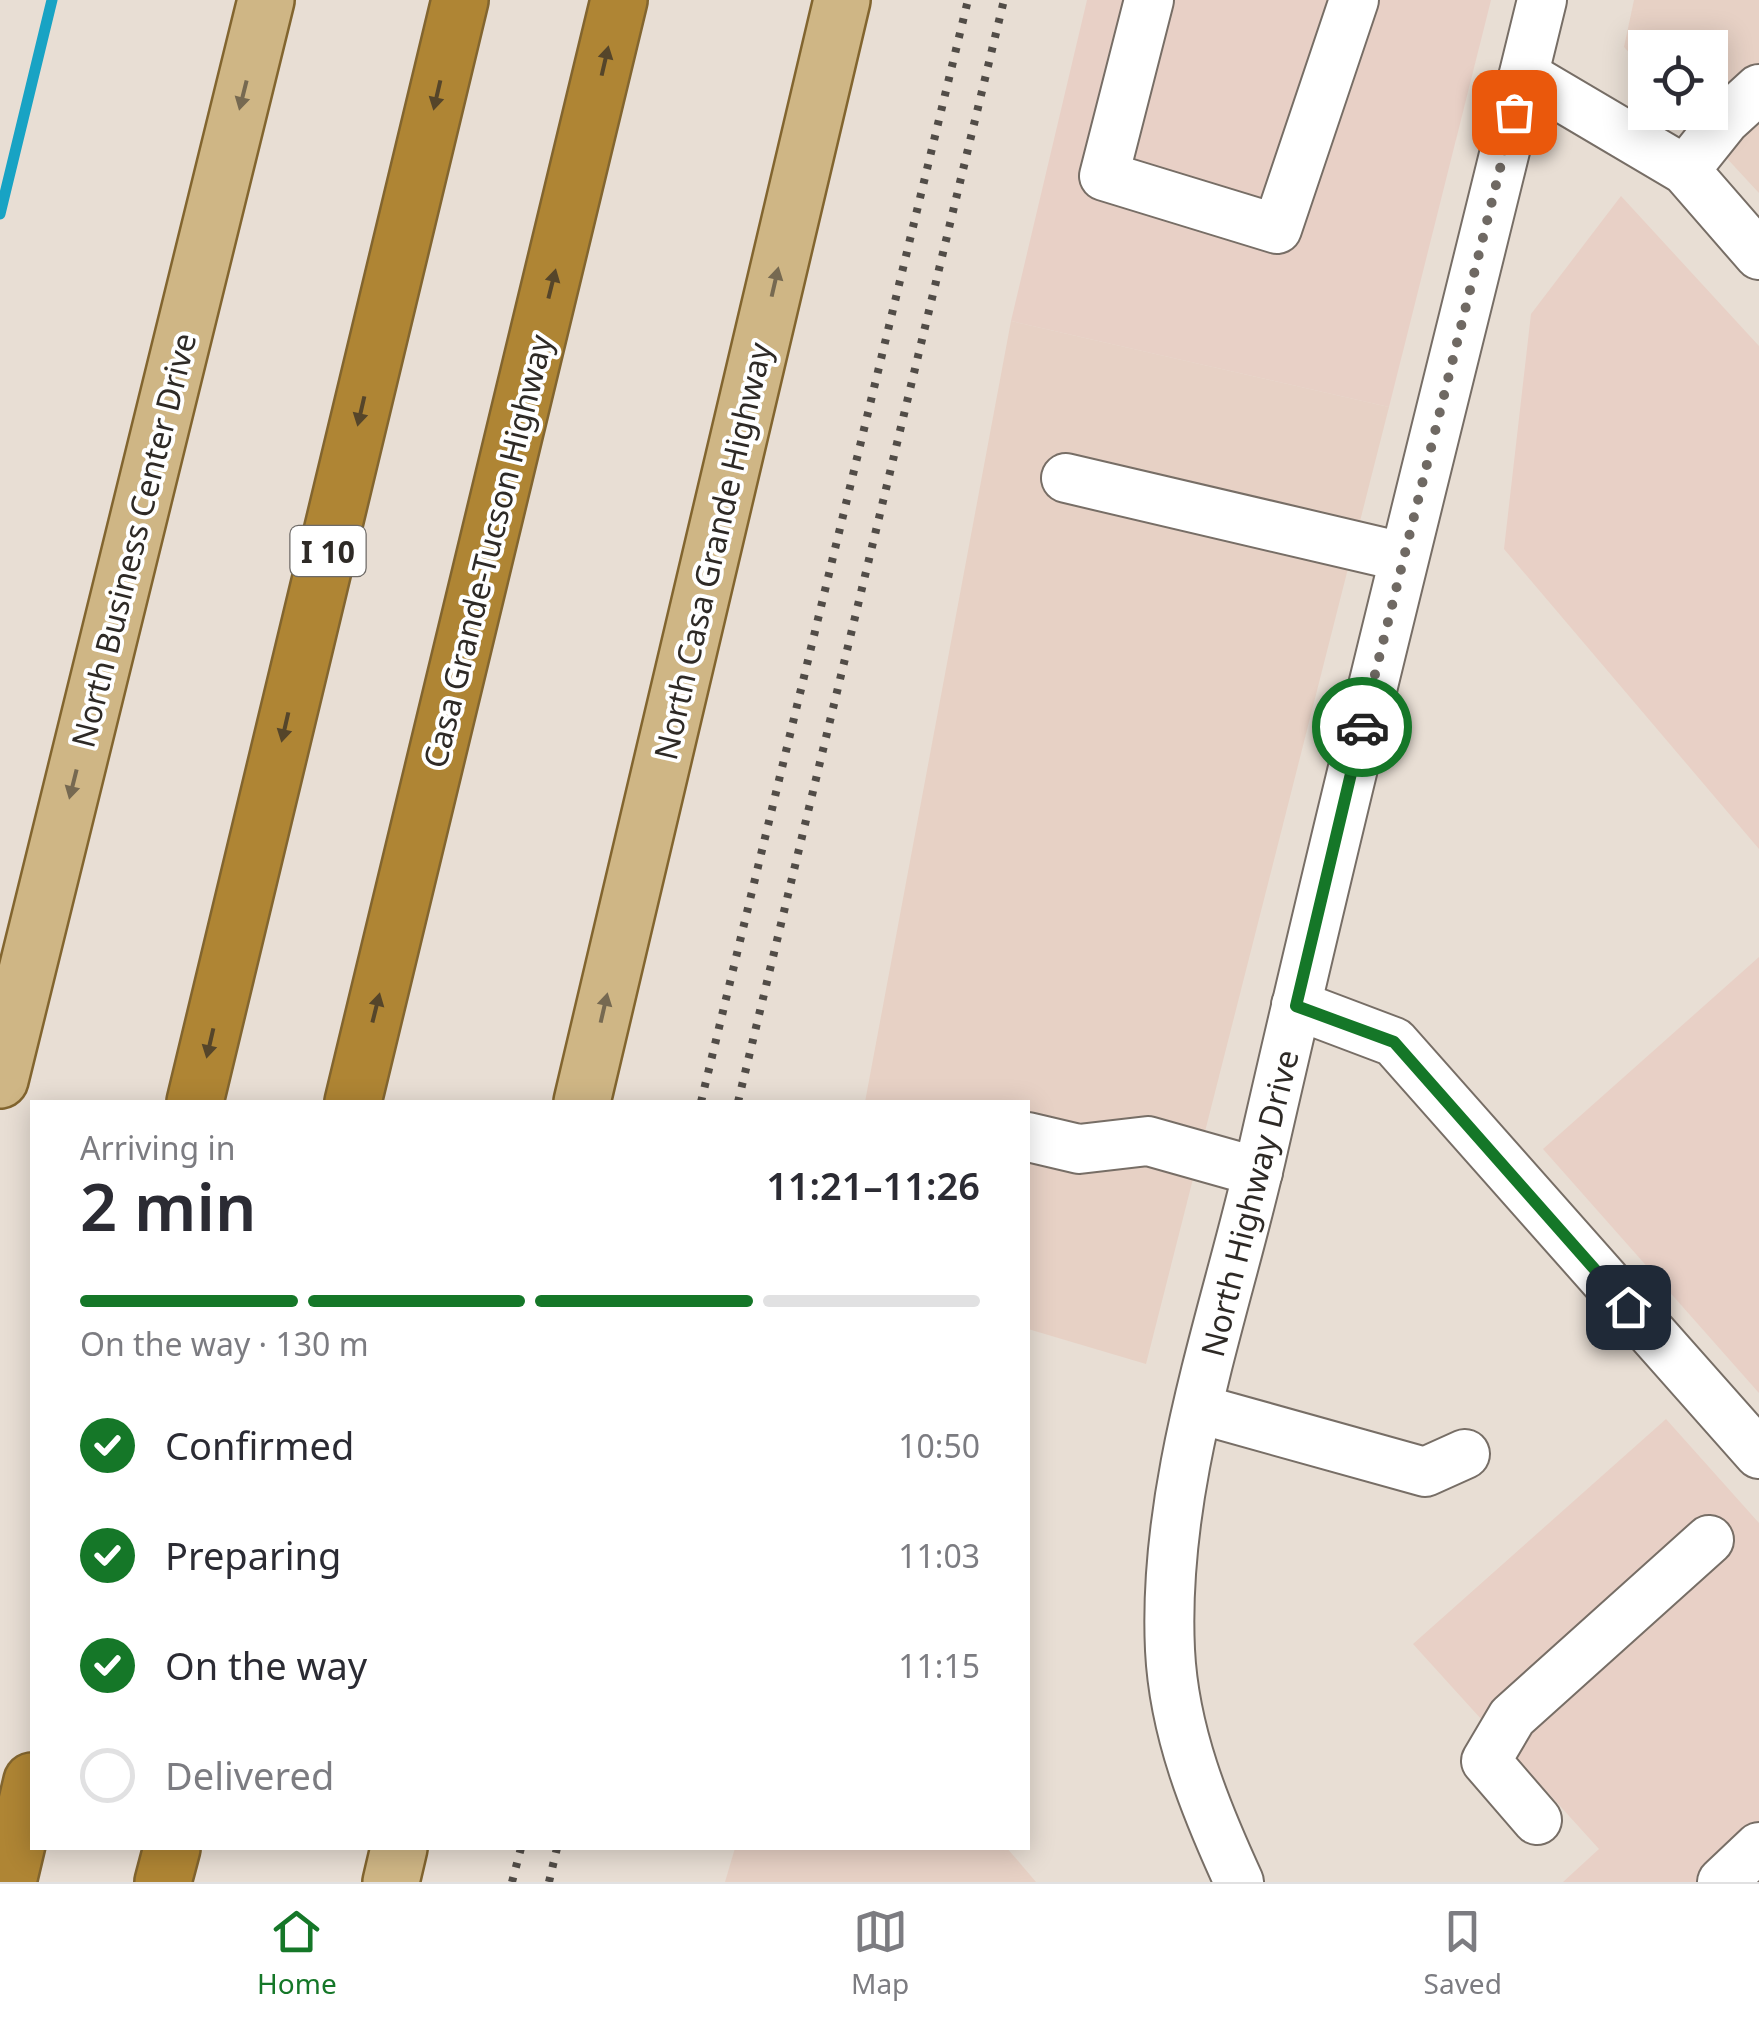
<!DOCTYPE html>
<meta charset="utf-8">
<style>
:root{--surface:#fff;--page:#f7f7f7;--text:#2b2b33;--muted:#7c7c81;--line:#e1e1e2;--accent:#157728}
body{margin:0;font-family:"Noto Sans",sans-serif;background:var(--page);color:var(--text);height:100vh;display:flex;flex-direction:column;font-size:38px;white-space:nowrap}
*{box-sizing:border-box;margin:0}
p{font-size:32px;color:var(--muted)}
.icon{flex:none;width:55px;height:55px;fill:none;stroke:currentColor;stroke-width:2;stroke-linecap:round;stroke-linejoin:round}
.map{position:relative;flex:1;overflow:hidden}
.sheet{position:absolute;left:30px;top:1100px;width:1000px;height:750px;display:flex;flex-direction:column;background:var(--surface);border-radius:0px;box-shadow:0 5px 25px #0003}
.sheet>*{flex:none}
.tools{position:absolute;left:1628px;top:30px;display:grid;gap:20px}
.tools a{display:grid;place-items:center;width:100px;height:100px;border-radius:0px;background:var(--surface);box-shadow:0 5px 25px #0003;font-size:50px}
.pin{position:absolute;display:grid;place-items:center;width:85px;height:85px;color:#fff;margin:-42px;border-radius:20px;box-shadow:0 5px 15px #0006}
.courier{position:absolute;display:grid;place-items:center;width:100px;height:100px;margin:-50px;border:8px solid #157728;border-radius:50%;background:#fff;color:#222;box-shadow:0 2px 12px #0007}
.summary em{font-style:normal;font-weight:600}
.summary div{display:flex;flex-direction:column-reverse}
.summary{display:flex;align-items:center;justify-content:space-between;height:170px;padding:0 50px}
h1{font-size:65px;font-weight:600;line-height:75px}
.bar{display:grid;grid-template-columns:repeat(4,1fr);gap:15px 10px;align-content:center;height:120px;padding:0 50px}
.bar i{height:12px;border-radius:8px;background:var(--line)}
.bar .selected{background:var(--accent)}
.bar p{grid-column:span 4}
ol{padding:0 50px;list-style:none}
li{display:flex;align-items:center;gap:30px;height:110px}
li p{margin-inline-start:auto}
li .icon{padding:10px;border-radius:50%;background:var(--accent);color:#fff;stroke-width:4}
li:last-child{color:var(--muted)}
li i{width:55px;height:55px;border:5px solid var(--line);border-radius:50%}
.tabs{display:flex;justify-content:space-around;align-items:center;height:140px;border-top:2px solid var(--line);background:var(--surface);font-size:28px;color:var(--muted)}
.tabs a{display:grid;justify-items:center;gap:5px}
.tabs .selected{color:var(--accent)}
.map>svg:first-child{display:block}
</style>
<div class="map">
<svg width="1759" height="1882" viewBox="0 0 1759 1882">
<rect width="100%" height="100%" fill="#e8ded4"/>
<g fill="#e7d1c5">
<polygon points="1634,0 1759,0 1759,193 1685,113 1710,112 1710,48 1645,48 1645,70 1624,47"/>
<polygon points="1011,321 1389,407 1146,1364 1028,1329 1028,1102 865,1102"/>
<polygon points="735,1848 1007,1848 1036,1882 725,1882"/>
</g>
<g fill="#e8d0c6">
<polygon points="1087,0 1491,0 1389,407 1011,321"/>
<polygon points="1621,196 1759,346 1759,849 1504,549 1531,314"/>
<polygon points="1759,957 1759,1393 1543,1149"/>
<polygon points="1666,1419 1759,1523 1759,1882 1563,1882 1599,1849 1413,1644"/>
</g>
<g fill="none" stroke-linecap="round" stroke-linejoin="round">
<polyline stroke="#18a3c4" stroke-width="11" points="0,214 52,0"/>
<defs>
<g id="minor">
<polyline points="1149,0 1104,176 1277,229 1354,0"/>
<polyline points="1524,75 1685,170 1759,255"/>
<polyline points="1685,170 1725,120 1759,89"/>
<polyline points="1066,478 1403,557"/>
<polyline points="1296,1005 1394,1042 1759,1454"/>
<polyline points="1028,1137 1079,1149 1148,1141 1258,1172"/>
<polyline points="1199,1409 1425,1472 1465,1454"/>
<polyline points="1537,1820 1486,1761 1512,1717 1709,1540"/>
<path d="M1239,1882c-34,-74 -65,-150 -69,-232 -8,-168 55,-334 92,-496 88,-386 186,-769 280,-1154"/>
<polyline points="1722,1882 1759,1847"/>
</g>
<g id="major">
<polyline points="0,1080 266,0"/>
<polyline points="582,1102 842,0"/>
<polyline points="391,1882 399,1848"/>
</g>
<g id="highway">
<polyline points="195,1102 460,0"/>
<polyline points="353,1102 619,0"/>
<polyline points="8,1882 32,1781"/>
<polyline points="163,1882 172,1848"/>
</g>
</defs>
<use href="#minor" stroke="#776e66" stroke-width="52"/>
<use href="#major" stroke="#82652f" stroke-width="60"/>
<use href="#highway" stroke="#82652f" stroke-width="60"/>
<use href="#minor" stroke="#fff" stroke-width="48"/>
<use href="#major" stroke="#cfb685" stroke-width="55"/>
<use href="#highway" stroke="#af8534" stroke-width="55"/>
<g stroke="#514c47" stroke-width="8" stroke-dasharray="5 10" stroke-linecap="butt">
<polyline points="701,1102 968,0"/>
<polyline points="738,1102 1004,0"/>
<polyline points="512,1882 521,1848"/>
<polyline points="549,1882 557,1848"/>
</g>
</g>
<defs><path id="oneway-solid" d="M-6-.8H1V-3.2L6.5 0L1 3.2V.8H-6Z" transform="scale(2.5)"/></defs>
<g fill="#55452a">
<use href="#oneway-solid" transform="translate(605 61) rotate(-77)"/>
<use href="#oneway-solid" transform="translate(437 95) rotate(103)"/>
<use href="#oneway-solid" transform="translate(552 284) rotate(-76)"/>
<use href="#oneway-solid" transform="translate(361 411) rotate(103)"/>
<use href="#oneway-solid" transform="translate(285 727) rotate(103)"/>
<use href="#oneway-solid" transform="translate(376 1008) rotate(-76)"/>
<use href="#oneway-solid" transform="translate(210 1043) rotate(103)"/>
</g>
<g fill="#766951">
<use href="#oneway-solid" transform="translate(243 95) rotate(104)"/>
<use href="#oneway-solid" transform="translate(775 282) rotate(-77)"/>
<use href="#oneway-solid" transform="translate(73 784) rotate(104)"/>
<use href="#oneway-solid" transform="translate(604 1008) rotate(-77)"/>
</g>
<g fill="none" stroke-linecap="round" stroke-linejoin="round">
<polyline stroke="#6f6963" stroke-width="10" stroke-dasharray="0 18" points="1362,727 1514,112"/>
<polyline stroke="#157728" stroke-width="12" points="1362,727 1296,1006 1394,1042 1628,1307"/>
</g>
<g text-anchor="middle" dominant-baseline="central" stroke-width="8" stroke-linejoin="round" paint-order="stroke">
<rect fill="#fff" stroke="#6d6a67" stroke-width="2.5" x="290.5" y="526" width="75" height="50" rx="8"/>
<g font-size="30" font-weight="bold" fill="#2e2a26">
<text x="328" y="551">I 10</text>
</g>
<g font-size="32" fill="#2e2a26" stroke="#fff">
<text transform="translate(133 540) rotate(-76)">North Business Center Drive</text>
<text transform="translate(487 551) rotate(-76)">Casa Grande-Tucson Highway</text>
<text transform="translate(712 551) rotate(-77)">North Casa Grande Highway</text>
<text transform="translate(1249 1203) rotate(-76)">North Highway Drive</text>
</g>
</g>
</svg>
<div class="tools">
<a><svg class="icon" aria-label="locate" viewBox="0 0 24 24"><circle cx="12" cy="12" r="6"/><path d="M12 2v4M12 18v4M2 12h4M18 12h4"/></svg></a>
</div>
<div class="pin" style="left:1514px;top:112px;background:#ea580c"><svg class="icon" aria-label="bag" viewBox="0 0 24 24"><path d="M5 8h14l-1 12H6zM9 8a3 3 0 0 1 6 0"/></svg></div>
<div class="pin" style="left:1628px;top:1307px;background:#1f2937"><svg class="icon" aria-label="home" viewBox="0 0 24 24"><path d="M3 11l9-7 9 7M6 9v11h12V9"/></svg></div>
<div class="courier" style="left:1362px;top:727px"><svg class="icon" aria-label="car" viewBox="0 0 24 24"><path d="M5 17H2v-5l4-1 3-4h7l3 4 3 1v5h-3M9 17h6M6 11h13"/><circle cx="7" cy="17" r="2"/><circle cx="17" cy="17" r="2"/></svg></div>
<section class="sheet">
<div class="summary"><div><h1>2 min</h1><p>Arriving in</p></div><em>11:21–11:26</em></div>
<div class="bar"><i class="selected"></i><i class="selected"></i><i class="selected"></i><i></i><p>On the way · 130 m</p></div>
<ol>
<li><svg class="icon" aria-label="check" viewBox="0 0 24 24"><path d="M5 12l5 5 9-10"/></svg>Confirmed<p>10:50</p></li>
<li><svg class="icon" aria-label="check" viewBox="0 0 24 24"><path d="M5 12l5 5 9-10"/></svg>Preparing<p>11:03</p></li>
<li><svg class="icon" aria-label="check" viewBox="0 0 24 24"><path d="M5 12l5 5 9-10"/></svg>On the way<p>11:15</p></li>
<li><i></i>Delivered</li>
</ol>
</section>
</div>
<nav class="tabs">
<a class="selected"><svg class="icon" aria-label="home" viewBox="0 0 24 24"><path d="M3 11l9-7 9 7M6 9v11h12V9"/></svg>Home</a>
<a><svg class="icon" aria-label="map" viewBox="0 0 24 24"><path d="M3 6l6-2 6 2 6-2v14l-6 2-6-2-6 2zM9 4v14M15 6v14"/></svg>Map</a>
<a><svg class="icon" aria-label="saved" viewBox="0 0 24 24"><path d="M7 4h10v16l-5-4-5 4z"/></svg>Saved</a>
</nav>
